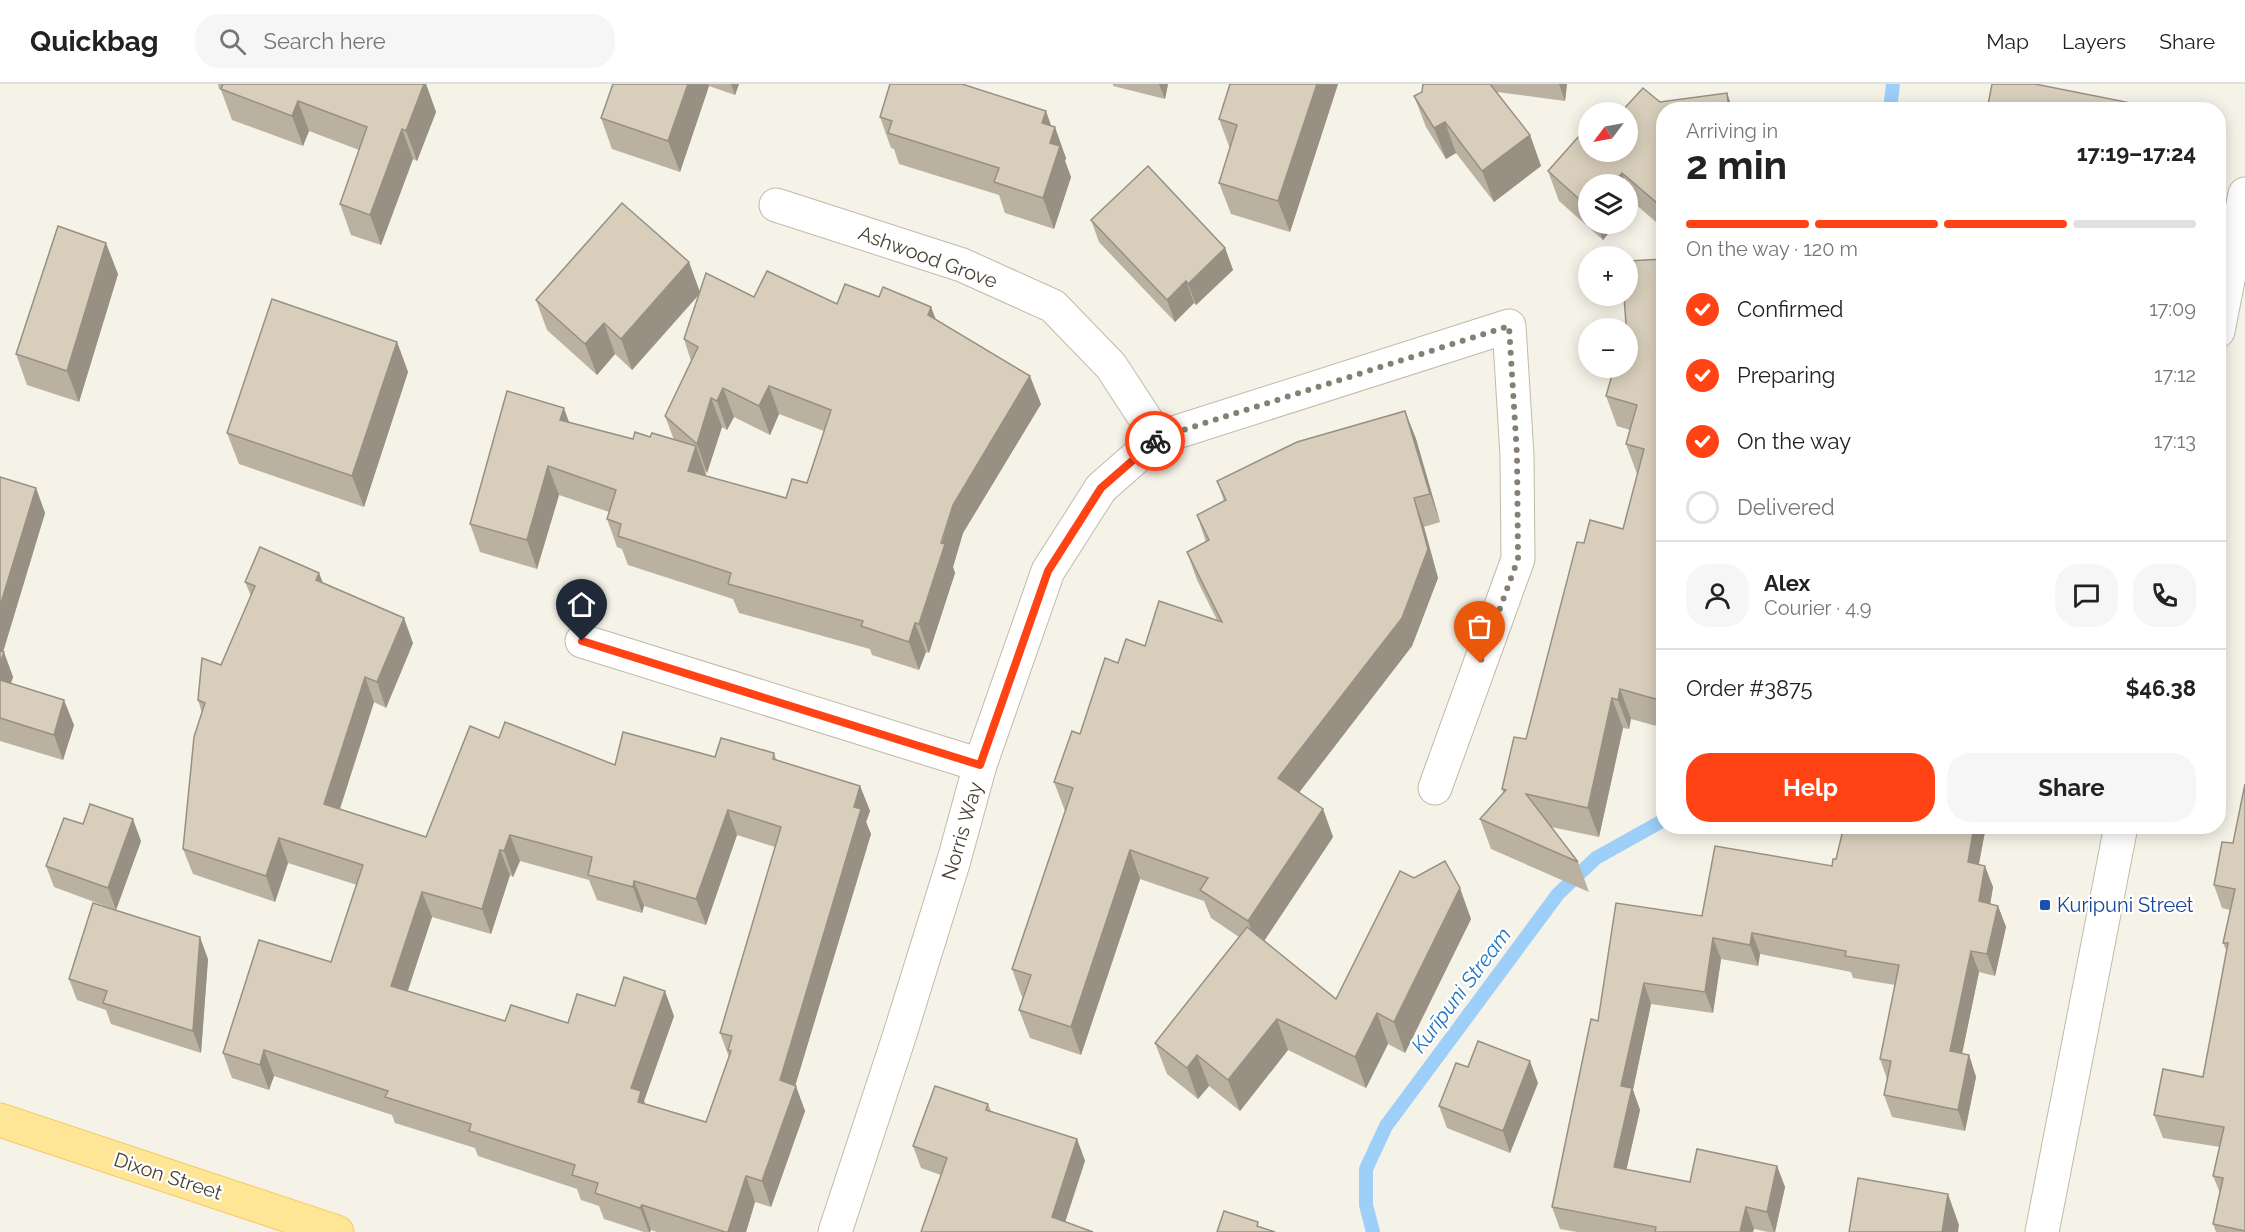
<!DOCTYPE html>
<meta charset="utf-8">
<style>
:root{--surface:#fff;--page:#f6f6f6;--text:#222;--muted:#767676;--line:#e0e0e0;--accent:#ff4314}
body{margin:0;font-family:Raleway,sans-serif;background:var(--page);color:var(--text);height:100vh;display:flex;flex-direction:column;font-size:22px;white-space:nowrap}
*{box-sizing:border-box;margin:0}
p{font-size:20px;color:var(--muted)}
.icon{flex:none;width:33px;height:33px;fill:none;stroke:currentColor;stroke-width:2;stroke-linecap:round;stroke-linejoin:round}
.map{position:relative;flex:1;overflow:hidden}
.panel{position:absolute;left:1656px;top:18px;width:570px;height:732px;display:flex;flex-direction:column;background:var(--surface);border-radius:24px;box-shadow:0 3px 15px #0003}
.panel>*{flex:none}
.needle{width:39px;rotate:238deg}
.tools{position:absolute;left:1578px;top:18px;display:grid;gap:12px}
.tools a{display:grid;place-items:center;width:60px;height:60px;border-radius:50%;background:var(--surface);box-shadow:0 3px 15px #0003;font-size:30px}
.pin{position:absolute;display:grid;place-items:center;width:51px;height:51px;color:#fff;margin:-62px -26px;border-radius:50% 50% 50% 0;rotate:-45deg;box-shadow:0 0 6px #0007}
.pin .icon{rotate:45deg}
.courier{position:absolute;display:grid;place-items:center;width:60px;height:60px;margin:-30px;border:4px solid #ff4314;border-radius:50%;background:#fff;color:#222;box-shadow:0 2px 8px #0007}
.summary em{font-style:normal;font-weight:700}
.summary div{display:flex;flex-direction:column-reverse}
.summary{display:flex;align-items:center;justify-content:space-between;height:102px;padding:0 30px}
h1{font-size:39px;font-weight:700;line-height:45px}
.bar{display:grid;grid-template-columns:repeat(4,1fr);gap:9px 6px;align-content:center;height:72px;padding:0 30px}
.bar i{height:8px;border-radius:4px;background:var(--line)}
.bar .active{background:var(--accent)}
.bar p{grid-column:span 4}
.line{display:flex;align-items:center;gap:15px;padding:0 30px;border-top:2px solid var(--line)}
.line div{flex:1}
.round{display:grid;place-items:center;flex:none;width:63px;height:63px;border-radius:24px;background:var(--page)}
ol{padding:0 30px;list-style:none}
li{display:flex;align-items:center;gap:18px;height:66px}
li p{margin-inline-start:auto}
li .icon{padding:6px;border-radius:50%;background:var(--accent);color:#fff;stroke-width:4}
li:last-child{color:var(--muted)}
li i{width:33px;height:33px;border:3px solid var(--line);border-radius:50%}
.button{display:flex;gap:12px;margin-top:auto;padding:12px 30px}
.button a{flex:1;height:69px;border-radius:24px;background:var(--accent);color:#fff;font-size:24px;font-weight:700;line-height:69px;text-align:center}
.button a+a{background:var(--page);color:var(--text)}
header{display:flex;align-items:center;gap:36px;box-sizing:border-box;height:84px;padding:0 30px;background:var(--surface);border-bottom:2px solid var(--line)}
header strong{font-size:28px}
nav{display:flex;gap:33px;margin-inline-start:auto;font-size:21px}
.search{width:420px;height:54px;background:var(--page);display:flex;align-items:center;gap:15px;box-sizing:border-box;padding:0 21px;border-radius:24px;color:var(--muted);font-size:22px}
.map>svg:first-child{display:block}
</style>
<header>
<strong>Quickbag</strong>
<div class="search"><svg class="icon" aria-label="search" viewBox="0 0 24 24"><circle cx="10" cy="10" r="6"/><path d="M15 15l6 6"/></svg>Search here</div>
<nav><a>Map</a><a>Layers</a><a>Share</a></nav>
</header>
<div class="map">
<svg width="2245" height="1148" viewBox="0 0 2245 1148">
<rect width="100%" height="100%" fill="#f5f2e7"/>
<g fill="none" stroke-linecap="round" stroke-linejoin="round">
<g stroke="#9dcff9" stroke-width="14">
<polyline points="1890,26 1893,0"/>
<polyline points="1373,1148 1366,1121 1366,1085 1386,1042 1558,810 1596,774 1664,736"/>
</g>
<defs>
<g id="minor">
<polyline points="776,121 962,181 1053,222 1111,282 1158,354"/>
<polyline points="2218,247 2245,110"/>
<polyline points="582,557 980,681"/>
<polyline points="835,1148 900,950 954,776 980,681 1048,487 1101,404 1158,354 1509,242 1517,371 1518,475 1435,704"/>
<polyline points="2042,1148 2121,742"/>
</g>
<polyline id="major" points="0,1036 337,1148"/>
</defs>
<use href="#minor" stroke="#c2baa8" stroke-width="35"/>
<use href="#major" stroke="#f1cb59" stroke-width="35"/>
<use href="#minor" stroke="#fff" stroke-width="33"/>
<use href="#major" stroke="#ffe696" stroke-width="33"/>
</g>
<g fill="#bab1a1" fill-rule="evenodd">
<polygon points="218,0 426,0 436,28 417,77 413,75 381,161 351,151 340,120 359,66 309,47 303,62 232,36 221,6 219,5"/>
<polygon points="613,0 739,0 735,11 709,2 680,88 612,65 601,34"/>
<polygon points="1113,0 1168,0 1165,15 1113,2"/>
<polygon points="1230,0 1338,0 1290,148 1231,130 1219,99 1230,65 1219,35"/>
<polygon points="1423,0 1567,0 1565,17 1497,8 1530,51 1541,82 1494,118 1456,69 1446,75 1426,43 1414,12 1422,8"/>
<polygon points="970,2 1051,42 1066,74 1065,77 1071,93 1054,145 1005,129 999,111 899,80 894,65 891,64 880,33"/>
<polygon points="1660,18 1664,26 1664,145 1633,118 1628,125 1628,100 1588,100 1588,140 1616,140 1603,156 1559,117 1548,87 1588,68"/>
<polygon points="1091,136 1225,164 1233,186 1196,221 1194,219 1175,238 1099,158"/>
<polygon points="1664,175 1664,644 1631,635 1629,645 1623,644 1599,753 1551,743 1578,778 1589,808 1491,765 1480,735 1503,709 1502,705 1526,655 1584,459 1623,445 1637,390 1626,360 1630,346 1617,342 1606,312"/>
<path d="M689,178l11,30 137,12 99,15 105,85 -78,129 -10,34 2,6 -26,80 -3,-1 -7,18 -47,-15 -2,-6 -131,-36 -6,-14 -105,-34 -6,-16 -5,-2 -10,-28 2,-7 -50,-17 -22,74 -57,-17 -10,-28 99,-102 64,17 17,-2 24,3 -9,-24 26,-55 -7,-22 14,-43 -66,74 -17,-16 -18,21 -50,-45 -11,-30zM779,330l45,17 -17,52 -21,15 -80,-22 -1,-5 2,2 15,-46 5,3 7,-13 36,18z"/>
<polygon points="118,190 79,318 27,301 16,270"/>
<polygon points="397,258 408,288 364,423 239,380 227,349"/>
<polygon points="1405,327 1416,355 1440,438 1424,443 1438,494 1412,562 1299,708 1323,725 1333,753 1264,857 1336,915 1471,835 1405,969 1388,960 1366,1004 1288,966 1240,1027 1209,1002 1198,1015 1167,990 1155,959 1239,853 1211,834 1204,817 1140,795 1081,971 1030,954 1019,926 1023,914 1022,913 1012,885 1065,727 1054,698 1118,579 1145,562 1217,536 1197,496 1187,468 1206,458 1197,431 1224,417 1217,397"/>
<polygon points="0,393 36,404 45,429 3,568 13,593 11,599 74,641 63,676 0,657"/>
<path d="M245,498l78,1 90,60 -27,65 -12,-6 -34,107 86,28 73,-99 116,27 159,-12 3,8 83,25 10,25 -4,11 5,12 -76,252 10,25 -34,96 -16,-5 -9,30h-89l-6,-2 -1,2h-6l-40,-13 -5,-13 -18,-6 -4,-11 -99,-33 -3,-8 -80,-25 -3,-8 -118,-39 -5,14 -37,-12 -9,-25 108,-91 26,-77 -69,-22 -13,39 -82,-28 -10,-25 19,-136 -4,-13 23,-35 30,-69zM737,751l38,12 -55,186 9,24 -23,65 -61,-18 -1,-3 30,-85 -59,-10 -47,17 -63,-2 -98,-30 25,-74 59,17 19,-59 3,2 7,-16 69,19 8,20 45,13 2,-7 62,19z"/>
<polygon points="2245,700 2245,1148 2216,1148 2213,1140 2220,1109 2213,1092 2220,1063 2163,1054 2154,1031 2203,993 2227,868 2223,859 2230,826 2222,824 2214,801 2233,759"/>
<polygon points="83,740 141,757 116,826 54,803 46,782"/>
<polygon points="1986,742 1979,780 1993,803 1990,820 1998,822 2006,843 1995,892 1979,888 1962,970 1969,971 1976,993 1965,1047 1892,1033 1884,1011 1887,995 1880,975 1895,901 1853,894 1851,888 1760,870 1758,882 1721,875 1713,929 1651,920 1633,1006 1640,1026 1626,1086 1690,1098 1777,1082 1785,1103 1775,1148 1768,1148 1754,1145 1753,1148 1577,1148 1560,1145 1552,1123 1598,937 1702,832 1832,782 1836,775"/>
<polygon points="208,875 201,969 111,940 106,926 77,916 69,895"/>
<polygon points="1468,983 1538,999 1510,1069 1447,1044 1439,1022"/>
<polygon points="988,1020 991,1027 1077,1055 1085,1077 941,1091 921,1084 913,1062"/>
</g>
<g fill="#979083">
<polygon points="424,0 426,0 436,28 417,77 406,47"/>
<polygon points="688,0 708,0 709,2 680,88 668,57"/>
<polygon points="731,0 739,0 735,11"/>
<polygon points="1159,0 1168,0 1165,15"/>
<polygon points="1317,0 1338,0 1290,148 1278,117"/>
<polygon points="1559,0 1567,0 1565,17"/>
<polygon points="1727,9 1733,26 1729,26"/>
<polygon points="298,17 309,47 303,62 292,32"/>
<polygon points="1046,27 1053,47 1055,43 1066,74 1065,77 1071,93 1054,145 1043,114 1042,39"/>
<polygon points="1445,38 1456,69 1446,75 1434,44"/>
<polygon points="402,45 413,75 381,161 370,131"/>
<polygon points="1530,51 1541,82 1494,118 1482,87"/>
<polygon points="1622,89 1626,100 1613,100"/>
<polygon points="1628,104 1633,118 1628,125"/>
<polygon points="1597,140 1616,140 1603,156"/>
<polygon points="106,159 118,190 79,318 67,287"/>
<polygon points="1225,164 1233,186 1196,221 1188,200"/>
<polygon points="689,178 700,209 632,286 621,255"/>
<polygon points="1186,197 1194,219 1175,238 1167,216"/>
<polygon points="931,223 942,251 928,231"/>
<polygon points="604,239 615,270 597,291 585,260"/>
<polygon points="397,258 408,288 364,423 352,392"/>
<polygon points="1030,292 1041,320 963,449 953,483 955,489 929,569 919,540 953,421"/>
<polygon points="769,302 779,330 770,351 759,322"/>
<polygon points="723,304 734,333 727,346 717,317"/>
<polygon points="711,314 722,343 707,389 697,360"/>
<polygon points="564,324 574,352 560,336"/>
<polygon points="1405,327 1416,355 1440,438 1430,410"/>
<polygon points="696,362 706,391 699,415 688,387"/>
<polygon points="548,382 559,411 537,485 527,456"/>
<polygon points="36,404 45,429 0,578 0,522"/>
<polygon points="1414,414 1424,443 1438,494 1412,562 1288,723 1278,694"/>
<polygon points="319,489 329,514 316,496"/>
<polygon points="404,534 413,559 386,624 377,598"/>
<polygon points="915,539 926,568 919,586 909,558"/>
<polygon points="4,568 13,593 4,619 0,608 0,579"/>
<polygon points="365,593 374,618 333,746 324,720"/>
<polygon points="1664,598 1664,629 1659,616"/>
<polygon points="1620,605 1631,635 1629,645 1618,616"/>
<polygon points="1612,614 1623,644 1599,753 1588,724"/>
<polygon points="64,616 74,641 63,676 54,651"/>
<polygon points="860,702 870,727 866,738 871,750 793,1009 796,1002 805,1027 771,1123 762,1097 780,996"/>
<polygon points="1323,725 1333,753 1258,866 1248,837"/>
<polygon points="728,726 737,751 706,841 696,815"/>
<polygon points="133,735 141,757 116,826 108,804"/>
<polygon points="1974,742 1986,742 1975,800 1968,778"/>
<polygon points="510,751 520,777 513,793 504,767"/>
<polygon points="279,754 288,779 275,818 266,792"/>
<polygon points="500,766 510,791 491,850 482,825"/>
<polygon points="1130,766 1140,795 1081,971 1071,943"/>
<polygon points="1985,782 1993,803 1987,839 1979,817"/>
<polygon points="634,797 644,822 642,829 633,803"/>
<polygon points="1460,804 1471,835 1405,969 1394,938"/>
<polygon points="422,808 432,833 401,928 391,902"/>
<polygon points="1998,822 2006,843 1995,892 1987,870"/>
<polygon points="1752,849 1760,870 1758,882 1750,861"/>
<polygon points="200,853 208,875 201,969 193,947"/>
<polygon points="1713,854 1721,875 1713,929 1705,908"/>
<polygon points="1971,867 1979,888 1958,989 1950,967"/>
<polygon points="1644,899 1651,920 1633,1006 1640,1026 1622,1105 1614,1083 1621,1002"/>
<polygon points="665,907 674,932 644,1017 650,1033 647,1043 631,1004"/>
<polygon points="1377,929 1388,960 1366,1004 1355,973"/>
<polygon points="1277,935 1288,966 1240,1027 1228,996"/>
<polygon points="264,966 274,992 269,1006 260,981"/>
<polygon points="1197,971 1209,1002 1198,1015 1187,984"/>
<polygon points="1969,971 1976,993 1965,1047 1958,1026"/>
<polygon points="1530,977 1538,999 1510,1069 1503,1047"/>
<polygon points="1077,1055 1085,1077 1062,1148 1052,1133"/>
<polygon points="1777,1082 1785,1103 1775,1148 1774,1148 1767,1128"/>
<polygon points="746,1092 755,1118 746,1148 728,1148"/>
<polygon points="1948,1110 1959,1141 1958,1148 1942,1148"/>
<polygon points="642,1121 651,1146 650,1148 649,1148 640,1124"/>
<polygon points="1746,1123 1754,1145 1753,1148 1740,1148"/>
</g>
<g fill="#d8cebb" stroke="#979083" stroke-width="1.5" fill-rule="evenodd">
<polygon points="223,0 424,0 406,47 402,45 370,131 340,120 367,43 298,17 292,32 221,5"/>
<polygon points="613,0 688,0 668,57 601,34"/>
<polygon points="890,0 962,0 1046,27 1042,39 1055,43 1050,59 1060,62 1043,114 994,98 999,84 888,49 892,37 880,33"/>
<polygon points="1230,0 1317,0 1278,117 1219,99 1237,41 1219,35"/>
<polygon points="1423,0 1490,0 1530,51 1482,87 1445,38 1434,44 1414,12 1422,8"/>
<polygon points="1992,0 2035,0 2131,19 2130,26 1987,26"/>
<polygon points="1643,4 1660,18 1727,9 1729,26 1664,26 1664,125 1622,89 1613,100 1588,100 1588,123 1548,87 1588,42 1588,68 1628,68 1628,28 1621,28"/>
<polygon points="1148,82 1225,164 1188,200 1186,197 1167,216 1091,136"/>
<polygon points="622,119 689,178 621,255 604,239 585,260 536,216"/>
<polygon points="58,142 106,159 67,287 16,270"/>
<polygon points="1664,175 1664,598 1659,616 1620,605 1618,616 1612,614 1588,724 1526,710 1578,778 1480,735 1506,706 1502,705 1514,653 1526,655 1577,458 1584,459 1590,436 1623,445 1644,365 1626,360 1637,321 1606,312 1614,284 1628,284 1628,244 1625,244 1626,240 1624,212 1628,212 1628,177"/>
<polygon points="767,187 837,220 845,200 879,213 883,203 931,223 928,231 1030,292 953,421 941,459 945,460 919,540 915,539 909,558 861,542 863,537 728,500 731,489 618,452 621,440 607,435 616,406 548,382 527,456 470,440 507,307 564,324 560,336 633,355 635,348 650,353 652,349 696,362 688,387 786,414 792,395 807,399 831,326 769,302 759,322 723,304 717,317 711,314 697,360 665,332 698,263 684,255 706,189 754,213"/>
<polygon points="272,215 397,258 352,392 227,349"/>
<polygon points="1405,327 1430,410 1414,414 1428,465 1402,534 1278,694 1323,725 1248,837 1200,806 1208,794 1130,766 1071,943 1019,926 1031,891 1012,885 1073,704 1054,698 1072,647 1080,650 1105,574 1118,579 1126,555 1145,562 1159,517 1222,538 1187,468 1209,456 1197,431 1226,416 1217,397 1297,358"/>
<polygon points="0,393 36,404 0,522"/>
<path d="M260,463l59,26 -3,7 88,38 -27,64 -12,-5 -41,127 102,33 44,-111 29,12 6,-16 110,43 8,-33 92,25 6,-19 53,15 -1,6 87,27 -6,21 7,2 -81,271 16,6 -34,95 -16,-5 -18,56h-3l-83,-27 -2,3 -45,-15 3,-10 -26,-8 3,-10 -106,-34 2,-7 -86,-27 3,-6 -124,-41 -4,15 -37,-12 36,-113 72,22 32,-97 -84,-27 -13,38 -83,-27 11,-112 11,-34 -7,-3 4,-42 19,7 34,-79 -10,-4zM728,726l53,17 -61,206 12,3 -4,14 3,1 -25,71 -68,-20 3,-11 -10,-3 34,-97 -41,-14 -9,29 -38,-12 -9,29 -57,-18 -6,16 -114,-35 31,-94 60,17 18,-59 4,1 6,-16 82,22 -4,18 45,12 1,-6 62,18z"/>
<polygon points="0,567 4,568 0,579"/>
<polygon points="0,596 64,616 54,651 0,634"/>
<polygon points="2245,700 2245,1147 2213,1140 2223,1094 2213,1092 2224,1043 2154,1031 2163,985 2203,993 2228,859 2223,859 2235,805 2214,801 2222,758 2233,759"/>
<polygon points="90,720 133,735 108,804 46,782 64,734 83,740"/>
<polygon points="1844,742 1974,742 1968,778 1985,782 1979,817 1998,822 1987,870 1971,867 1950,967 1969,971 1958,1026 1884,1011 1891,977 1880,975 1899,881 1845,872 1846,867 1752,849 1750,861 1713,854 1705,908 1644,899 1621,1002 1632,1004 1614,1083 1690,1098 1697,1065 1777,1082 1767,1128 1746,1123 1740,1148 1655,1148 1656,1143 1552,1123 1591,935 1598,937 1616,819 1702,832 1715,762 1832,782 1833,775 1836,775"/>
<polygon points="1445,777 1460,804 1394,938 1377,929 1355,973 1277,935 1228,996 1197,971 1187,984 1155,959 1247,843 1336,915 1400,787 1414,794"/>
<polygon points="93,819 200,853 193,947 103,919 107,907 69,895"/>
<polygon points="1478,957 1530,977 1503,1047 1439,1022 1456,979 1468,983"/>
<polygon points="935,1002 988,1020 986,1026 1077,1055 1052,1133 1093,1148 921,1148 947,1074 913,1062"/>
<polygon points="1858,1094 1948,1110 1942,1148 1849,1148"/>
<polygon points="1224,1127 1258,1138 1257,1142 1275,1148 1217,1148"/>
</g>
<g fill="none" stroke-linecap="round" stroke-linejoin="round">
<polyline stroke="#858073" stroke-width="6" stroke-dasharray="0 10.8" points="1155,357 1158,354 1509,242 1517,371 1518,475 1480,579"/>
<polyline stroke="#ff4314" stroke-width="8" points="582,557 980,681 1048,487 1101,404 1155,357"/>
</g>
<rect fill="#1a4fb4" stroke="#fff" stroke-width="2" x="2039" y="815" width="12" height="12" rx="3"/>
<g text-anchor="middle" dominant-baseline="central" stroke-width="4.5" stroke-linejoin="round" paint-order="stroke">
<g font-size="20" fill="#494235" stroke="#fff">
<text transform="translate(928 173) rotate(20)">Ashwood Grove</text>
<text transform="translate(962 747) rotate(-74)">Norris Way</text>
<text transform="translate(168 1092) rotate(18)">Dixon Street</text>
</g>
<g font-size="20" fill="#164399" stroke="#fff" text-anchor="start">
<text x="2057" y="821">Kuripuni Street</text>
</g>
<g font-size="21" font-style="italic" fill="#2176c2" stroke="#fff">
<text transform="translate(1461 906) rotate(-53)">Kurīpuni Stream</text>
</g>
</g>
</svg>
<div class="tools">
<a><svg class="needle" viewBox="-14 -14 28 28"><path d="M0-13l5 13h-10z" fill="#e53935"/><path d="M0 13l5-13h-10z" fill="#767676"/></svg></a>
<a><svg class="icon" aria-label="layers" viewBox="0 0 24 24"><path d="M12 4l9 5-9 5-9-5zM3 14l9 5 9-5"/></svg></a>
<a>+</a>
<a>−</a>
</div>
<div class="pin" style="left:1480px;top:579px;background:#ea580c"><svg class="icon" aria-label="bag" viewBox="0 0 24 24"><path d="M5 8h14l-1 12H6zM9 8a3 3 0 0 1 6 0"/></svg></div>
<div class="pin" style="left:582px;top:557px;background:#1f2937"><svg class="icon" aria-label="home" viewBox="0 0 24 24"><path d="M3 11l9-7 9 7M6 9v11h12V9"/></svg></div>
<div class="courier" style="left:1155px;top:357px"><svg class="icon" aria-label="bike" viewBox="0 0 24 24"><circle cx="6" cy="16" r="4"/><circle cx="18" cy="16" r="4"/><path d="M6 16l4-8h5l3 8M10 8l3 8H6M13 5h3"/></svg></div>
<section class="panel">
<div class="summary"><div><h1>2 min</h1><p>Arriving in</p></div><em>17:19–17:24</em></div>
<div class="bar"><i class="active"></i><i class="active"></i><i class="active"></i><i></i><p>On the way · 120 m</p></div>
<ol>
<li><svg class="icon" aria-label="check" viewBox="0 0 24 24"><path d="M5 12l5 5 9-10"/></svg>Confirmed<p>17:09</p></li>
<li><svg class="icon" aria-label="check" viewBox="0 0 24 24"><path d="M5 12l5 5 9-10"/></svg>Preparing<p>17:12</p></li>
<li><svg class="icon" aria-label="check" viewBox="0 0 24 24"><path d="M5 12l5 5 9-10"/></svg>On the way<p>17:13</p></li>
<li><i></i>Delivered</li>
</ol>
<div class="line" style="height:108px"><a class="round"><svg class="icon" aria-label="person" viewBox="0 0 24 24"><circle cx="12" cy="8" r="4"/><path d="M4 21q1-7 8-7t8 7"/></svg></a><div><b>Alex</b><p>Courier · 4.9</p></div><a class="round"><svg class="icon" aria-label="chat" viewBox="0 0 24 24"><path d="M4 5h16v11H9l-5 4z"/></svg></a><a class="round"><svg class="icon" aria-label="phone" viewBox="0 0 24 24"><path d="M5 4h4l2 5-3 2q2 4 5 5l2-3 5 2v4C11 20 4 13 5 4z"/></svg></a></div>
<div class="line" style="height:78px"><div>Order #3875</div><b>$46.38</b></div>
<div class="button"><a>Help</a><a>Share</a></div>
</section>
</div>
